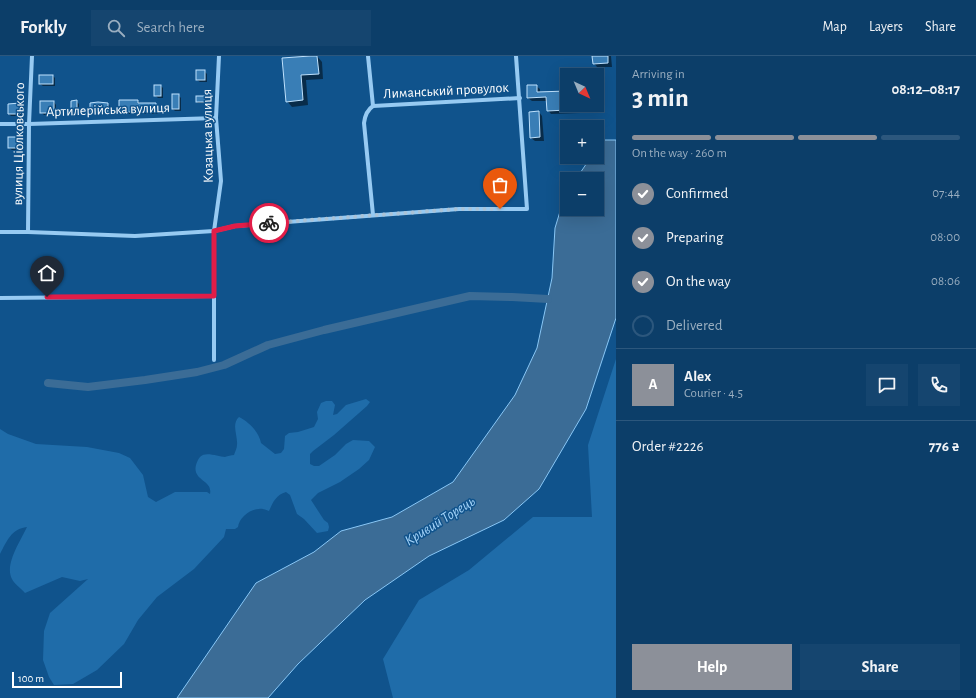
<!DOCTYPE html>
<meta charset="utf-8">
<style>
:root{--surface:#0c3e69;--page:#15456f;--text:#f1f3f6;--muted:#9aaec0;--line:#2c577d;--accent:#8c9099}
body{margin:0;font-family:"Alegreya Sans",sans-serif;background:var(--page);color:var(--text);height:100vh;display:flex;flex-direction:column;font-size:15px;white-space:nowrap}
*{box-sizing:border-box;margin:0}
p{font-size:13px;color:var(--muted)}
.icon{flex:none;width:22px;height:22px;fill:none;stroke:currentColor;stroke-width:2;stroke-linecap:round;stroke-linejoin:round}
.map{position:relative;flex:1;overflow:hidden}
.drawer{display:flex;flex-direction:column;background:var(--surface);width:360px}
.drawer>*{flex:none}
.needle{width:26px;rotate:136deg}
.tools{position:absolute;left:560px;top:12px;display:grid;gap:8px}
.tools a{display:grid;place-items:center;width:44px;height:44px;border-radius:0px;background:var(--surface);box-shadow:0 4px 16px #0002,0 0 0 1px var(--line);font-size:20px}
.scale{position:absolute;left:12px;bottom:10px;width:110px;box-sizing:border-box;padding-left:4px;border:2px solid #fff;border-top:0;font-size:11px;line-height:14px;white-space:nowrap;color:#fff;-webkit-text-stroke:3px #10538c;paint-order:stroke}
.pin{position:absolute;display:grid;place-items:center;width:34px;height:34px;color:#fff;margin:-41px -17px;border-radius:50% 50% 50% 0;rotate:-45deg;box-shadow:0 0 4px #0007}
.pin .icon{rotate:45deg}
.courier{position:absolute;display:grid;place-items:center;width:40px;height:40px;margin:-20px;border:3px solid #e11d48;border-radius:50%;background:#fff;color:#222;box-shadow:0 1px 5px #0007}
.head em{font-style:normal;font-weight:600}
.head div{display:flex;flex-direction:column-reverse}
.head{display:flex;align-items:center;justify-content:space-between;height:68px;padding:0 16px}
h1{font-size:26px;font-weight:600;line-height:30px}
.bar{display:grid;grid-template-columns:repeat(4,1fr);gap:6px 4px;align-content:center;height:48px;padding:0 16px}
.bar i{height:5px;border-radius:3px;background:var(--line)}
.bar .active{background:var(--accent)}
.bar p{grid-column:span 4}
.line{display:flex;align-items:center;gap:10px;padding:0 16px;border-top:1px solid var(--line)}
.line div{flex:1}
.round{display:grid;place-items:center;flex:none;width:42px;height:42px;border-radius:0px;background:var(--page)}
ol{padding:0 16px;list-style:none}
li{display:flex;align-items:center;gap:12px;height:44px}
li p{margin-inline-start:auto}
li .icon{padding:4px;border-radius:50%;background:var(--accent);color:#fff;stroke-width:4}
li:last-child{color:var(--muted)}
li i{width:22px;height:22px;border:2px solid var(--line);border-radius:50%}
.primary-button{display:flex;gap:8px;margin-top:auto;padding:8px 16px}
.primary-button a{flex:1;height:46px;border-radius:0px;background:var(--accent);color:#fff;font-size:16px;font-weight:600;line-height:46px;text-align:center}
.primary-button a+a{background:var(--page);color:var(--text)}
header{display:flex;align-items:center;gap:24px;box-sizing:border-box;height:56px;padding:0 20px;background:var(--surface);border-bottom:1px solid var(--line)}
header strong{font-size:19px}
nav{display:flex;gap:22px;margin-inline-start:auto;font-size:14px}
.search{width:280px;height:36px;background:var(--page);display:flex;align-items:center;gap:10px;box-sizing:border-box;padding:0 14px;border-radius:0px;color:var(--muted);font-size:15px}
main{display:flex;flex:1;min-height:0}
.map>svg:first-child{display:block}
</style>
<header>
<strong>Forkly</strong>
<div class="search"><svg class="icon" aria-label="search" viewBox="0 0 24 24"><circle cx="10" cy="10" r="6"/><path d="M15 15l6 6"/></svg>Search here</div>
<nav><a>Map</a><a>Layers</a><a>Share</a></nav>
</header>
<main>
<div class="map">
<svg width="616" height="642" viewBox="0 0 616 642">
<rect width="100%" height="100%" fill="#10538c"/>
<g fill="#1f6ca9">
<polygon points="616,303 616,642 393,642 383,603 419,544 469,514 533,461 592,461 588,389"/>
<path d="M366,343l4,3 -3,4 -33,29 -21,16 -3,3v10l4,2h5l16,-11 11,-11 7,-4 16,1 6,6 -6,13 -10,9 -19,13 -22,11 -7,7 13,20 4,3 1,4 -1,4 -11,2 -13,-14 -7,-5 -7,-19 -4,-3c-10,3 -13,10 -17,19 -3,-1 -7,-3 -10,-2 -9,0 -20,9 -21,18l-3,2h-9l-2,8 -30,32 -37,28 -19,23 -14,24 -27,26 -24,14 -19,1 -5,-8 -6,-17 1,-29 6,-18 38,-34 -8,2 -18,-4 -37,16c-4,-5 -11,-9 -13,-14 -8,-14 9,-39 15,-52 -16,2 -20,14 -27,27v-125l8,5 28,10 51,3 32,6 11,5 13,17 5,22 8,5 19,-10h32l3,2c3,-14 -18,-13 -14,-29 1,-3 2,-6 4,-8 6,-6 18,0 25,0 3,-1 6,-2 9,-2 1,-3 3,-7 3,-10 1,-9 -6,-21 2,-28 10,5 20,15 22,26l14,11 6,-1 3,-4 1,-13 4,-3 9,-1 16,-5 4,-8 -1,-7 4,-9 5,-2h6l3,4 -2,10 4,-1 9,-9z"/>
</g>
<polygon fill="#3b6c96" stroke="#89c7f6" points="604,84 616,84 616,262 586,353 539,433 504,464 429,500 365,544 298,608 268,642 177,642 256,527 314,496 341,475 392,461 453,426 515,339 537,292 552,222 555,172 565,139 567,136 567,153 597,153 597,123 576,123 591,101 597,101 597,93"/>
<g fill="#0007">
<polygon points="317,0 322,6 323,23 306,24 308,49 292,51 287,45 283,3"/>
<polygon points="593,0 611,0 612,11 597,11 594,7"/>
<polygon points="204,15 207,18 207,26 200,26 197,24"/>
<polygon points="53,20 55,22 55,30 43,30 40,28"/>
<polygon points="161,30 163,32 163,42 158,42 155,39"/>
<polygon points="536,30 540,33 540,37 567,36 567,49 580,49 580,57 551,58 548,54 547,45 532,45 528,42"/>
<polygon points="178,39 181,42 181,55 175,55 173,53"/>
<polygon points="197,41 205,41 206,42 206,47 198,47 197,46"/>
<polygon points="76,45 79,48 79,60 74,60 72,57"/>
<polygon points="138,45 140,47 155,48 158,50 158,58 123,58 120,56"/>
<polygon points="54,46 56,49 56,59 44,59 41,56"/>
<polygon points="20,48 22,51 22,60 11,60 9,58"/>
<polygon points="107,48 110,50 110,58 93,58 91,56"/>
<polygon points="539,56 542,60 544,85 535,85 531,82"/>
<polygon points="18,82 20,84 20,94 12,94 9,92"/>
</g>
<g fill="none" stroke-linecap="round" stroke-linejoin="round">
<polyline stroke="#3b6c96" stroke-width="8" points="48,327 88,331 145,324 197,316 224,309 268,289 324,274 470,240 512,241 548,243"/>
</g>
<g fill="#397eb6" stroke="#bee1fd">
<polygon points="310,0 317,0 319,18 301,19 303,44 286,46 282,2"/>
<polygon points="592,0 608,0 608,7 593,8"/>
<rect x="196" y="14" width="9" height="10"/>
<rect x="39" y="19" width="14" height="9"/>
<rect x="154" y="29" width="7" height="11"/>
<polygon points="527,29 537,29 537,36 567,35 567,54 547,55 546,41 527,42"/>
<rect x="172" y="38" width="7" height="15"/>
<rect x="196" y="40" width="9" height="6"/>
<polygon points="77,44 77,58 71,58 71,45"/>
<polygon points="119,44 138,44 138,47 156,47 156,56 119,56"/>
<rect x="40" y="45" width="14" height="12"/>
<polygon points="98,46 108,47 108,56 90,56 90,47"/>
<polygon points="20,47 20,58 8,58 8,48"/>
<polygon points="539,55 540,81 530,82 529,56"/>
<rect x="8" y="81" width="10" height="11"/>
</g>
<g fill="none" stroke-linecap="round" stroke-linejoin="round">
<g stroke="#97caf2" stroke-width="4">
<path d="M368,0l5,50c-6,4 -8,9 -9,17l9,92"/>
<polyline points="373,50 520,42"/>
<polyline points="0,68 29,68 216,62"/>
<polyline points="0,176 28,176 135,180 214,175 235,170 459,153 527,153 516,0"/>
<polyline points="28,176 29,68 32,0"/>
<polyline points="0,242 214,240"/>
<polyline points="214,304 214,175 221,125 216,62 219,0"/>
</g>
</g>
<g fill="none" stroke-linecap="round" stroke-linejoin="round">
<polyline stroke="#abc3d7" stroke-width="4" stroke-dasharray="0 7.2" points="269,167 459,153 500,153"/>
<polyline stroke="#e11d48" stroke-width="5" points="47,241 214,240 214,175 235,170 269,167"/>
</g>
<g text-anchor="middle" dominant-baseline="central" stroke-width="3" stroke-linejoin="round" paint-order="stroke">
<g font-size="14" fill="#fff" stroke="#10538c">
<text transform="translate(446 35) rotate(-3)">Лиманський провулок</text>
<text transform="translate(108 54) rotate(-2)">Артилерійська вулиця</text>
<text transform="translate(208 80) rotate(-91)">Козацька вулиця</text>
<text transform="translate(19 88) rotate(-89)">вулиця Ціолковського</text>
</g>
<g font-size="15" font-style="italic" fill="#a3d3f9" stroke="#10538c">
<text transform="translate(440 465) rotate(-32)">Кривий Торець</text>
</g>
</g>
</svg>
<div class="tools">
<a><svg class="needle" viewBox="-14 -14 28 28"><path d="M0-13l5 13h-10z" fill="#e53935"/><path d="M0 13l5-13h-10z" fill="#9aaec0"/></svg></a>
<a>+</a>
<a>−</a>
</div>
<div class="scale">100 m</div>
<div class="pin" style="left:500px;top:153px;background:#ea580c"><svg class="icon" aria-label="bag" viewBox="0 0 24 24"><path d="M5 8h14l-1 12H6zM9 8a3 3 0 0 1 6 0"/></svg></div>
<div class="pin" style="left:47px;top:241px;background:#1f2937"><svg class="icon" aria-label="home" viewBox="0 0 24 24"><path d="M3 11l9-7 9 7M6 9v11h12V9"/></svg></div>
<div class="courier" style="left:269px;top:167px"><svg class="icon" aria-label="bike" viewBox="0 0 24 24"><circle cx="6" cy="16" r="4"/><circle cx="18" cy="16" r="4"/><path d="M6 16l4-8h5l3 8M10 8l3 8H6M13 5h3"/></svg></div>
</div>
<section class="drawer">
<div class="head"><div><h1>3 min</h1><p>Arriving in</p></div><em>08:12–08:17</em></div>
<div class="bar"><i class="active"></i><i class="active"></i><i class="active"></i><i></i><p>On the way · 260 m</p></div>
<ol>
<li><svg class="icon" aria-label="check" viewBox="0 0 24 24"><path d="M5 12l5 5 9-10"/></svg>Confirmed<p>07:44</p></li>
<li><svg class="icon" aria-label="check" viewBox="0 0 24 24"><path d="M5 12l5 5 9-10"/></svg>Preparing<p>08:00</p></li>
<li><svg class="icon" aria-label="check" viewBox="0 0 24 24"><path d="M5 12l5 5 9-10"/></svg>On the way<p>08:06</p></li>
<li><i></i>Delivered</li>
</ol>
<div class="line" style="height:72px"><b class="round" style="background:var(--accent);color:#fff">A</b><div><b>Alex</b><p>Courier · 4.5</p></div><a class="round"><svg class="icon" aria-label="chat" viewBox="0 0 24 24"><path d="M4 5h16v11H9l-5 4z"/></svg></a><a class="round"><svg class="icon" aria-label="phone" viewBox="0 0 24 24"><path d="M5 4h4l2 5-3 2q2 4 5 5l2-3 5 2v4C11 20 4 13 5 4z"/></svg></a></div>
<div class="line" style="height:52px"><div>Order #2226</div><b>776 ₴</b></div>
<div class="primary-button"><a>Help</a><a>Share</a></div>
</section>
</main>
